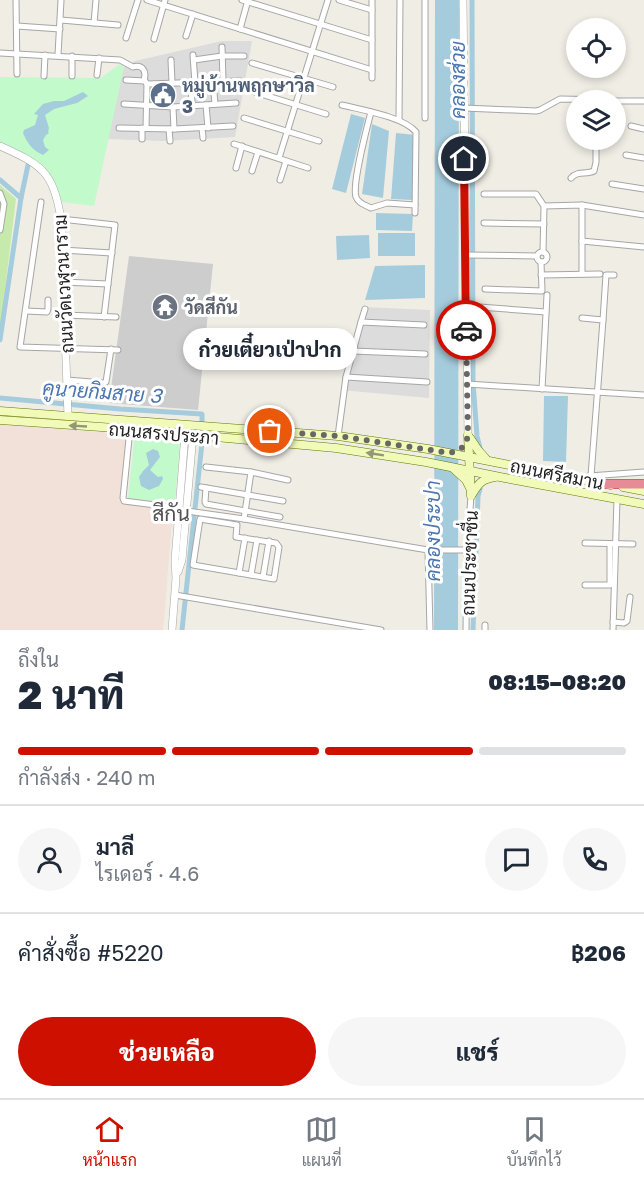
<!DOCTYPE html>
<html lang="th">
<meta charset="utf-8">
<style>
:root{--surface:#fff;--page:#f6f6f7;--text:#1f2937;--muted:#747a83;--line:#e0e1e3;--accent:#ce1000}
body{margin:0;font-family:"Golos Text",Sarabun,sans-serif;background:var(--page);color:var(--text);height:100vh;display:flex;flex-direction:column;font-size:22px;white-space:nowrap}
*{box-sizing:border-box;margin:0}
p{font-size:20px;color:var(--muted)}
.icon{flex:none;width:33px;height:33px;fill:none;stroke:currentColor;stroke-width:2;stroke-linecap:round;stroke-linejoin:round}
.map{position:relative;height:630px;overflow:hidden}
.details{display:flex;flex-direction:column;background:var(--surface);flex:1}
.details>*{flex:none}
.fabs{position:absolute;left:566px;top:18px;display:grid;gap:12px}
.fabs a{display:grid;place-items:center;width:60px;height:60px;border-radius:50%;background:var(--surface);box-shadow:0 3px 9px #0003;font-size:30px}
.pin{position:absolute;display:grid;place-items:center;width:51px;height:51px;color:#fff;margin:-26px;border:3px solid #fff;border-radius:50%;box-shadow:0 2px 6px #0007}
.courier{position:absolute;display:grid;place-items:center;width:60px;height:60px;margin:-30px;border:4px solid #ce1000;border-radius:50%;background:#fff;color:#222;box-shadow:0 2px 8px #0007}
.bubble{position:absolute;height:42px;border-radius:21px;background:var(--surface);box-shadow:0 3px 9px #0003;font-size:20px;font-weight:800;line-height:42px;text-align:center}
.summary em{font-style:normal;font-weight:800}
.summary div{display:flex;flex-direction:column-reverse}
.summary{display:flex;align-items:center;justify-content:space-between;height:102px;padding:0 18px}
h1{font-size:39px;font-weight:800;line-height:45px}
.bar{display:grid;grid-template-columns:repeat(4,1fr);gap:9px 6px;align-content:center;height:72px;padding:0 18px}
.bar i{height:8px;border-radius:4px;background:var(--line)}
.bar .current{background:var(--accent)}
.bar p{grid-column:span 4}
.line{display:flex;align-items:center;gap:15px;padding:0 18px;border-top:2px solid var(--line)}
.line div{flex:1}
.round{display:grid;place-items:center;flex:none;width:63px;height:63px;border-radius:32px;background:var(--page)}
.primary-button{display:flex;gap:12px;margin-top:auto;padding:12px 18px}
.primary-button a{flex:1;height:69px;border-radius:36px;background:var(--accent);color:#fff;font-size:24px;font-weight:800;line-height:69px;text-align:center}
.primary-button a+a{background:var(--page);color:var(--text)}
.menu{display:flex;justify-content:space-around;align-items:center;height:84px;border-top:2px solid var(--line);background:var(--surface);font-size:16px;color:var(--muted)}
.menu a{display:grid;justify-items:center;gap:3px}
.menu .current{color:var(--accent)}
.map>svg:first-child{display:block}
</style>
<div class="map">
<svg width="644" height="630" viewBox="0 0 644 630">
<rect width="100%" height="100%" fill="#f0ede5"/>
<g fill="#dddcdc">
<polygon points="222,41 252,41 235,137 162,141 108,139 123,68 135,61"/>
<polygon points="363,307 430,310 429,398 341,390"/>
</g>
<polygon fill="#cdcdcd" points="129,256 213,264 198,410 109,403"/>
<polygon fill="#f1e1d8" points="0,424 122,434 126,439 122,502 173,509 163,630 0,630"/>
<polygon fill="#c5eaab" points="0,185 16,199 0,330"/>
<g fill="#c2facb">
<path d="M120,64l4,3 -30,139 -32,-4c-13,-40 -26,-44 -62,-59v-66l101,1z"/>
<polygon points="135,432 176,436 180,442 175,504 128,498"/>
</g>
<g fill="#a5ccdd">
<polygon points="435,0 459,0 458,630 434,630"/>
<path d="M83,92l5,4 -11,7 -23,6 -9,6 4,13 -1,4 1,1 -3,2 -3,5 2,7 4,3 -6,5c-11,-5 -15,-11 -20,-22l1,-3 11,-5 3,-10 -4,-1 9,-10 11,-3h10z"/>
<polygon points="351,114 365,118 346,193 332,189"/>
<polygon points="372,124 389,131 383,198 362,194"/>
<polygon points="396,133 416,135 412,200 391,199"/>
<polygon points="376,213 413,214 412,231 376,230"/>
<rect x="378" y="233" width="37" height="23"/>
<polygon points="369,235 370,258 337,260 336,236"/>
<polygon points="425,265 425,298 365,300 375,266"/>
<polygon points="544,396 568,396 566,462 543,461"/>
<polygon points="153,449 158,451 160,457 150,470 158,477 162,476 163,479 159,486 149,490 141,486 139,477 143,471 149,465 146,453"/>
</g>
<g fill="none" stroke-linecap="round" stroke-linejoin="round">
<g stroke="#a5ccdd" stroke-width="5">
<polyline points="472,0 473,382 477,436 480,448"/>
<polyline points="0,180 21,198 0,340"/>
<polyline points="21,198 28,165"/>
<polyline points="0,398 120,409 202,414 202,443 182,630"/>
<polyline points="473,630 478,496 480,489"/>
</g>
<defs>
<g id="minor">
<polyline points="16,0 17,74"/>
<polyline points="147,0 372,70"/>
<polyline points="242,0 372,40"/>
<polyline points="339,0 372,10"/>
<polyline points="425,0 425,118"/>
<polyline points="61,20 118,25"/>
<polyline points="94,23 96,0"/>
<polyline points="17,26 60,29"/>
<polyline points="240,29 248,0"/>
<polyline points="186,36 193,14"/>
<polyline points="126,38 138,0"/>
<polyline points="154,39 165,0"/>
<polyline points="222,47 223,81"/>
<path d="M0,53l120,7 13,7c9,-3 14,4 11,13l3,4 93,-3"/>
<polyline points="58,55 61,0"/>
<polyline points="193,55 195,83"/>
<polyline points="72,56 72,76"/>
<polyline points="171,60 172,83"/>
<polyline points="194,60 222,56 244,56"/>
<polyline points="252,63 333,87"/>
<polyline points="97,75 99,58"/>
<polyline points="44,76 45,55"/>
<polyline points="372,78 372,0"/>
<polyline points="126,80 145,81"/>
<polyline points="213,82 215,104"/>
<polyline points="191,83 192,106"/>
<polyline points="248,90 326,114"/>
<polyline points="615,101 644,101"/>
<polyline points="124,104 173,107 236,103"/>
<polyline points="206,105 208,128"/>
<path d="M342,105c20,5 62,12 74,27l-1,81"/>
<polyline points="173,107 174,129"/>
<polyline points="464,108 536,111 540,110 560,99 612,100"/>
<path d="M371,112c-4,15 -19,73 -15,85 2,6 9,8 15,11l16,-5 28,2"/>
<polyline points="244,118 319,141"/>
<polyline points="399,120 400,0"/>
<polyline points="631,126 644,129"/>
<polyline points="119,128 174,129 233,126"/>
<polyline points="146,128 147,84"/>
<polyline points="202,128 203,138"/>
<polyline points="169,129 170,141"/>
<polyline points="142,139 142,128"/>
<polyline points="234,144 308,168"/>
<polyline points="626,155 644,158"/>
<polyline points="279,158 328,0"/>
<polyline points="236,168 242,146"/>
<polyline points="252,171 258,152"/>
<path d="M571,178c7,-8 15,-3 23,-7l2,-9v-22"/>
<polyline points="280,180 286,161"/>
<polyline points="612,184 644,189"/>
<polyline points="0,193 4,204 0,230"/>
<polyline points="484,194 536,194 544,206 543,252"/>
<polyline points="41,202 20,347 118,350"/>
<polyline points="544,206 582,205 644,215"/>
<polyline points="61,219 115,225 104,317"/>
<polyline points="484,223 544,224"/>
<polyline points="582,241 644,247"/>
<polyline points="62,250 112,253"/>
<circle cx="542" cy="257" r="5"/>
<polyline points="466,255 537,256"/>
<polyline points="582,274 582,205"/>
<polyline points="541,275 600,274"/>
<polyline points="63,282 108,284"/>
<polyline points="485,289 542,291 541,262"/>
<polyline points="466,306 546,312"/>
<polyline points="26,311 47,312 48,309 48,300"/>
<polyline points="64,315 116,317"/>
<polyline points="582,318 603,320 591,476"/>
<polyline points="603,320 606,275 614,275"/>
<polyline points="361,322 365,309"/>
<polyline points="353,351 425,354"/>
<polyline points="346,377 427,382"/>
<polyline points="67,380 104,383 106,382 111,349"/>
<polyline points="467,384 644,395"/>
<polyline points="542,389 547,295"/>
<polyline points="130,429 123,498 124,501 179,508"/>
<polyline points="338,436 346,377 361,322 424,325"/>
<polyline points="206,467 251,472 244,519"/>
<polyline points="251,472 288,480"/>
<polyline points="589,476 644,472"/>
<polyline points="201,487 283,501"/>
<polyline points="206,488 205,502 206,504 280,517"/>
<polyline points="187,511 244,519 428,550 467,550"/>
<polygon points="200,519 237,525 236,537 276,543 279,547 274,579 193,565"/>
<polyline points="585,543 633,544"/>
<polyline points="428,550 430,630"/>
<polyline points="239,573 245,538"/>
<polyline points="251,575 257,540"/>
<polyline points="263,577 269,541"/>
<polyline points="585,585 610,585 610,544"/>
<polyline points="175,595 381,630"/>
<polyline points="613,622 624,623 627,621 630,597"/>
<polyline points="485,625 485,630"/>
<polyline points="466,630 467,550 471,496"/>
<polyline points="613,630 617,499"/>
</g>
<g id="tertiary">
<polyline points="463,0 468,435"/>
<path d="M0,146c42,19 53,25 61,73l7,197"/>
<polyline points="178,572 182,560 193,435"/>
<polyline points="172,630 176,578 175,560 185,434"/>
</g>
<g id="secondary">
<polyline points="0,411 338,436 428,449 611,485"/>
<polyline points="0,420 130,429 336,448 426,462 505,478 644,504"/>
<polyline points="468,435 471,496"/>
<polyline points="470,438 478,450 486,459"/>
<polyline points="453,468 466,480 470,488"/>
<polyline points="623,487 644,491"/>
<path d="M472,494c7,-11 10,-15 23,-17"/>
</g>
<polyline id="motorway" points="607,484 644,484"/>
</defs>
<use href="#minor" stroke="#a6a6a6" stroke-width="7"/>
<use href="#tertiary" stroke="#a6a6a6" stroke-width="8"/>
<use href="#secondary" stroke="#627704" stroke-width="9"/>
<use href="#motorway" stroke="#dc2455" stroke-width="10"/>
<use href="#minor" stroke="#fff" stroke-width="5"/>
<use href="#tertiary" stroke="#fff" stroke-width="7"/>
<use href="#secondary" stroke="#f2fab9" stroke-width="8"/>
<use href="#motorway" stroke="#e78c96" stroke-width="9"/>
</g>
<defs><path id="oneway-solid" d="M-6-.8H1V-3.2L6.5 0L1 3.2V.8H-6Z" transform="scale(1.5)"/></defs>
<g fill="#939774">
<use href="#oneway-solid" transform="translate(78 426) rotate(-177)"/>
<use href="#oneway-solid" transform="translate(375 454) rotate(-171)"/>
</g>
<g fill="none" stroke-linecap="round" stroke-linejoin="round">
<path stroke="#686764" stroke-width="6" stroke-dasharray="0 10.8" d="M270,431l68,5 112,17c12,-4 15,-5 18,-18l-2,-105"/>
<polyline stroke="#ce1000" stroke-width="8" points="464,159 466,330"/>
</g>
<defs>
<symbol id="civic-disc" viewBox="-11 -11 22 22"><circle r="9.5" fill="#5c6f8a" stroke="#fff"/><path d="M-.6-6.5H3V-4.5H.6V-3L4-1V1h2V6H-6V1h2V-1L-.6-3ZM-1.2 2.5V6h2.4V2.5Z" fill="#fff"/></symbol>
<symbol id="temple-disc" viewBox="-11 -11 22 22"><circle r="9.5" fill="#6b7280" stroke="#fff"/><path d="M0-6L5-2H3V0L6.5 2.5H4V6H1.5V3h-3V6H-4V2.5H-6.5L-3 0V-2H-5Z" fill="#fff"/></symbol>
</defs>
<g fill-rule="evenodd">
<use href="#civic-disc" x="148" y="80" width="30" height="30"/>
<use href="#temple-disc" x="150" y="292" width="30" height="30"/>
</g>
<g text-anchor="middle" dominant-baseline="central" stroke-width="6" stroke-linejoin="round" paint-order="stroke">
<g font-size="18" font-weight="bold" fill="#4e5e75" stroke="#fff" text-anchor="start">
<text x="182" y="85">หมู่บ้านพฤกษาวิล<tspan x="182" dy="21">3</tspan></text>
</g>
<g font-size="18" fill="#1f1f1f" stroke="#fff">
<text transform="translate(63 284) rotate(-93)">ถนนวัดเวฬุวนาราม</text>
<text transform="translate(164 433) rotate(5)">ถนนสรงประภา</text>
<text transform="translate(557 474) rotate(11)">ถนนศรีสมาน</text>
<text transform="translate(469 563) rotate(-88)">ถนนประชาชื่น</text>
</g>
<g font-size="18" font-weight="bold" fill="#5b616d" stroke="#fff" text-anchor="start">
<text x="184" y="307">วัดสีกัน</text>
</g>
<g font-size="20" font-style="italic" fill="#4a75af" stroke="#fff">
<text transform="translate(457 80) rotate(-90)">คลองส่วย</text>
<text transform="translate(102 391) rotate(4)">คูนายกิมสาย 3</text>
<text transform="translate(432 531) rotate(-90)">คลองประปา</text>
</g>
<g font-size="21" fill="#525252" stroke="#fff">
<text x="171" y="513">สีกัน</text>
</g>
</g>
</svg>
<div class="fabs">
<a><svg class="icon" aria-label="locate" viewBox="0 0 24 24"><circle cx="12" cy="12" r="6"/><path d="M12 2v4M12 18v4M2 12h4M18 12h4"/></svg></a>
<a><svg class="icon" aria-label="layers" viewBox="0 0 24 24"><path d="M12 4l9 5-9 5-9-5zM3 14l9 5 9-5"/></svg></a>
</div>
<div class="pin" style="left:270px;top:431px;background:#ea580c"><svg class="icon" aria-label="bag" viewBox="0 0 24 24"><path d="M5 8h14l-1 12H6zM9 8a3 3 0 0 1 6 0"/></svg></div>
<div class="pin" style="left:464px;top:159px;background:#1f2937"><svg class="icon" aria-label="home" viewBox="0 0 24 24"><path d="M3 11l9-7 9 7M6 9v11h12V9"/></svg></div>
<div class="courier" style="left:466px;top:330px"><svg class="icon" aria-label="car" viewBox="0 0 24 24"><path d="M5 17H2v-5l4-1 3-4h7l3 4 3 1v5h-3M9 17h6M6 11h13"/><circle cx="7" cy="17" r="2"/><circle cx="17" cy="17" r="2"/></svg></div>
<div class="bubble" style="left:183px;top:328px;width:174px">ก๋วยเตี๋ยวเป่าปาก</div>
</div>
<section class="details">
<div class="summary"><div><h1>2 นาที</h1><p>ถึงใน</p></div><em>08:15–08:20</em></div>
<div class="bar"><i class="current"></i><i class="current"></i><i class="current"></i><i></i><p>กำลังส่ง · 240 m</p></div>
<div class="line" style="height:108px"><a class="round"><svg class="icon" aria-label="person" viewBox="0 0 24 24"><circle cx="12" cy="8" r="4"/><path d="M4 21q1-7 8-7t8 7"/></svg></a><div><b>มาลี</b><p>ไรเดอร์ · 4.6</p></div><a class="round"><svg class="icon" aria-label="chat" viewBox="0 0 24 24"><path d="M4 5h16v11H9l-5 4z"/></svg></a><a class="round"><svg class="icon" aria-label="phone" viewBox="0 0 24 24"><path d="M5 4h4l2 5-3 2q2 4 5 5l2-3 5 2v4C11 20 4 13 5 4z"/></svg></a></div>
<div class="line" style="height:78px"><div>คำสั่งซื้อ #5220</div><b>฿206</b></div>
<div class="primary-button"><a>ช่วยเหลือ</a><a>แชร์</a></div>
</section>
<nav class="menu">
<a class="current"><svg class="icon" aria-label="home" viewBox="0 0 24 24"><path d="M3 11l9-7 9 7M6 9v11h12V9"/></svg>หน้าแรก</a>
<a><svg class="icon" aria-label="map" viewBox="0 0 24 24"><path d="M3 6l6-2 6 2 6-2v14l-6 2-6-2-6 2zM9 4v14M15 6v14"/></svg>แผนที่</a>
<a><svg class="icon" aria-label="saved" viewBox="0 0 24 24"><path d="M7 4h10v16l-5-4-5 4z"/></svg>บันทึกไว้</a>
</nav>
